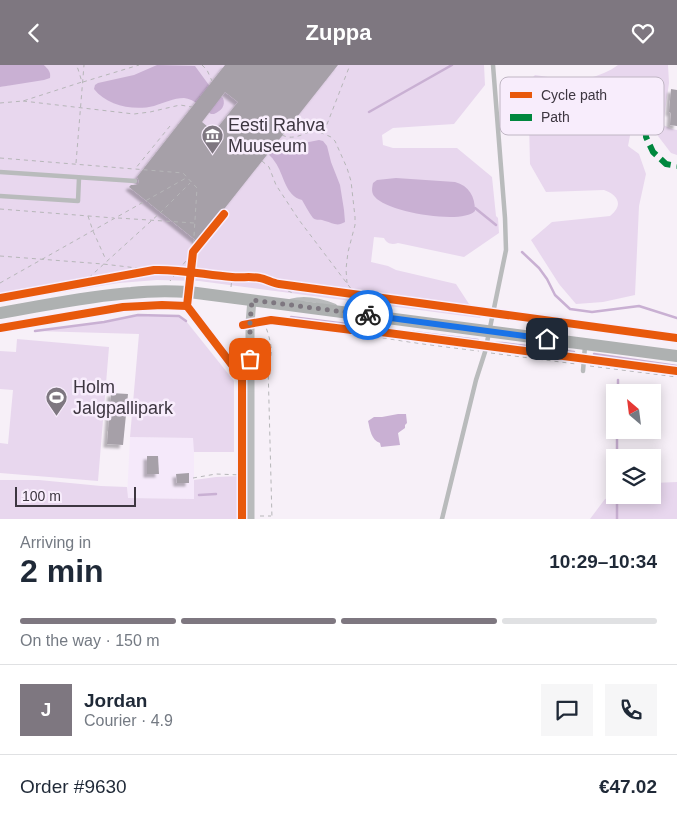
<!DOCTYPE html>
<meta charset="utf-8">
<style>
:root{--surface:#fff;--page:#f6f6f7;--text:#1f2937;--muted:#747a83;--line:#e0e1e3;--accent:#7e7780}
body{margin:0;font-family:Helvetica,sans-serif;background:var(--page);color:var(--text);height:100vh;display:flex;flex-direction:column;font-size:19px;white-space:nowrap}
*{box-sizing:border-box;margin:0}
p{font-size:16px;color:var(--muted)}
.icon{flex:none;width:28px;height:28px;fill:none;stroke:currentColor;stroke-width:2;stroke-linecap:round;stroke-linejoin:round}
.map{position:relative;height:454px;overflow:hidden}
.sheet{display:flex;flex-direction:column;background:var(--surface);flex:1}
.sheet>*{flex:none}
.needle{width:32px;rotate:332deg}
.tools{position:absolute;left:606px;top:319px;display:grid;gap:10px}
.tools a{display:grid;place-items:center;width:55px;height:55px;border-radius:0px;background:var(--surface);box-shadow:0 2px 12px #0003;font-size:25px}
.scale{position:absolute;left:15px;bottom:12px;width:121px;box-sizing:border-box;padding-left:5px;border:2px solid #3d3640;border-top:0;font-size:14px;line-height:18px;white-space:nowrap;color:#3d3640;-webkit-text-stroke:4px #f8edfc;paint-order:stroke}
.pin{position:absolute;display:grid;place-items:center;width:42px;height:42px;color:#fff;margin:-21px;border-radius:10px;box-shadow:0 2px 8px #0006}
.courier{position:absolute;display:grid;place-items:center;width:50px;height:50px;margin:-25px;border:4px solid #1a73e8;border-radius:50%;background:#fff;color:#222;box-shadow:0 1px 6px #0007}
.summary em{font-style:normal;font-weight:800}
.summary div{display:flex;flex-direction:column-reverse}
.summary{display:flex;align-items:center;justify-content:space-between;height:85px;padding:0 20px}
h1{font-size:32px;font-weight:800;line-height:38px}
.bar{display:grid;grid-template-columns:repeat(4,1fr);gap:8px 5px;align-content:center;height:60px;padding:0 20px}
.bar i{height:6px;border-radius:4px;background:var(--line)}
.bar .current{background:var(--accent)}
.bar p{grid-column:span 4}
.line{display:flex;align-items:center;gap:12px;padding:0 20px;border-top:1px solid var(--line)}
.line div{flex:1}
.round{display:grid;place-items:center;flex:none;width:52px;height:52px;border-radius:0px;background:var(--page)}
header{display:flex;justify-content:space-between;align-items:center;height:65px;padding:0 20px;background:var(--accent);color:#fff;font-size:22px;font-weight:800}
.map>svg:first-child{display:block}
</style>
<header><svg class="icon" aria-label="back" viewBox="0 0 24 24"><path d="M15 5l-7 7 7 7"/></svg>Zuppa<svg class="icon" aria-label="heart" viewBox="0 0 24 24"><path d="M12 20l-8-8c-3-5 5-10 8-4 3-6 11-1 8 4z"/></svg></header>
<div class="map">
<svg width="677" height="454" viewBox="0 0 677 454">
<defs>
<filter id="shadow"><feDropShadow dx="-3.5" dy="3.5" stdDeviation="1" flood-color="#0004"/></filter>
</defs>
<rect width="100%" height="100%" fill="#f7f0f8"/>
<polygon fill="#f5e9fa" points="130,372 194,373 194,434 127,433"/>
<g fill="#e8d7ee">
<path d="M44,0h440l1,20 -31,39 -61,4 -11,7 1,10 10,3h64l35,29 4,39 2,2 1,15 -35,24 -66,-14c-6,2 -11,1 -14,-5l-10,-1 -3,25 17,4 8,4 60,14 13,20 15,6 -4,8 -281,-37 -42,-1 -38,3 -119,19v-215l14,-3 34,-14z"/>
<path d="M618,0h50l1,18 -6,42 9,4 5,1v25l-6,-2 -16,-21v-25l-19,-3 -8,42 11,8 7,20 -7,32 -4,89 -32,7 -27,2 -17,-20 -28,-44 21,-18 58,-6c14,-11 8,-21 -6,-26l-58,2 -16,-28 -2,-82 7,-7 13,2 8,7c20,-3 45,-6 62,-19z"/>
<polygon points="138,250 179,251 186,256 234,316 234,387 194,387 193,373 130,372 139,269 35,266 104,257"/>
<polygon points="17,274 109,282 98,416 0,408 0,378 8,379 13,325 0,324 0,286 16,287"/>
<polygon points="240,411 240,454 0,454 0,415 39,415 101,421 127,422 128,433 194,434 194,415 216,412"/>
<polygon points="677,417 677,454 590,454 605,434 617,430 652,430 653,418"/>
</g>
<g fill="#c9b0d3">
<path d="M0,0h44c4,4 7,7 6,13l-6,2 -44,7z"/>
<path d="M157,0l38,1 19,26 9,6c3,8 -2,13 -9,16h-3c-8,-6 -17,-15 -27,-16 -10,0 -21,5 -30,8 -20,5 -47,0 -60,-17l1,-4 3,-2 36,-8z"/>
<path d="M268,69l16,10h15l20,-4 4,1 4,5 4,16 9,23 4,25 1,12c-8,5 -12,1 -20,-1 -4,-2 -8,0 -12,-3 -4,-5 -8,-13 -11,-18 -17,-4 -18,-26 -27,-38 -3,-5 -7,-8 -11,-12z"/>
<path d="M396,113l59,4c14,4 20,14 20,29 -13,14 -88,1 -100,-14 -4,-4 -3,-9 -2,-14l4,-3z"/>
<path d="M398,349h8l1,9 -2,2v3l-7,5 2,12 -19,2 -1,-4c-9,-3 -10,-14 -12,-22l6,-4h8z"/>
</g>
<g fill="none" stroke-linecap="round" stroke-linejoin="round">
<g stroke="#c9b0d3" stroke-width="2.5">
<polyline points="369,47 452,0"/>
<polyline points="475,143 496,160"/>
<polyline points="522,187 539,203 547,214 555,230 570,244 592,247 639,241 677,253"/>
<polyline points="291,252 347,259"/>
<polyline points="361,259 376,262"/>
<polyline points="35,266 104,257 138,250 179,251 186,256"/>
<polyline points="413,267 478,275"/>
<polyline points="496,278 502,278 574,287"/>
<polyline points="594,289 677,301"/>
<polyline points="618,328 618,315"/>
<polyline points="617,392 617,365"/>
<polyline points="199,430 216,429"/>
<polyline points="617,454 617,430"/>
</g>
</g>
<g fill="#a6a0a8" fill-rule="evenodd" filter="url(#shadow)">
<path d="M225,0h113l-140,177 -69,-55 2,-2h4l3,-1 1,-3 -2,-4zM225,27l13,10 -24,30 -12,-10z"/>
<polygon points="671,24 677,25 677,61 670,60 671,48 669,47"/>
<polygon points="111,328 128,329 123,380 107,379"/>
<polygon points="147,391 158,391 159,409 147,409"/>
<polygon points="189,408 189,418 177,418 176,409"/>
</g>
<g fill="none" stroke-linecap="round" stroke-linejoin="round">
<g stroke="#b6b6b8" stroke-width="1" stroke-dasharray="4 4" stroke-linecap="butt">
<polyline points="202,0 207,5 212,16"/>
<polyline points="83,17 139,0"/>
<polyline points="23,36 134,49 150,47 180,40 192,42"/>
<polyline points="0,38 23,36 82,17 78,4 76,0"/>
<polyline points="170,61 135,104 183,108 197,123 193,187 170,216"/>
<polyline points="324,67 350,0"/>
<path d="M282,70c12,6 22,-2 33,-5l16,7 4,4 12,27 4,13 4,36v8l-7,27 -2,17 1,14"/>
<polyline points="0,93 134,104"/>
<polyline points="262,96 269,102 276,120 299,155 355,229"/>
<polyline points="76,98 84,0"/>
<polyline points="0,144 114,153"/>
<polyline points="88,151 93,166 106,195"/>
<polyline points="118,153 194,158"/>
<polyline points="0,191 103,199 154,205"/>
<polyline points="191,207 193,187 224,149"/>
<polyline points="0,218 186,113"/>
<polyline points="83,218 161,147 190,118"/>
<path d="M283,220c2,5 5,6 10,8"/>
<polyline points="231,222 232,212"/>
<path d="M264,256c5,16 11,29 4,44l4,154"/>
<path d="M352,265c7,6 18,6 26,7 34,6 68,10 101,14"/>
<polyline points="388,273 389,265"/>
<polyline points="491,288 576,299"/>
<polyline points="590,301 677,312"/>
<polyline points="193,413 216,409 242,410"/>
<polyline points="260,451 271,451"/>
</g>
<g stroke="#b9bbbc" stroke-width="4.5">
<polyline points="0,107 135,116"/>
<polyline points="0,131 78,136 79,113"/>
<path d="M291,236c14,-4 31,0 44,5"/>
<polyline points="583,306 585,281"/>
<polyline points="442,454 476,315 485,287 506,185 505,153 493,0"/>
</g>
<polyline stroke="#b9bbbc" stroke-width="9" points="250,454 250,258 252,235"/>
<path stroke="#aeb1b1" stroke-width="12" d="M0,248c43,-7 87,-17 131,-20 19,-2 38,-2 58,-1l488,64"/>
<polyline stroke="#00873e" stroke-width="6" stroke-dasharray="12 6" stroke-linecap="butt" points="645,45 646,72 653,87 666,99 677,101"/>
<defs>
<g id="cycleway">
<polyline points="224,149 193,187 187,241 242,313 242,454"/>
<path d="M0,233l154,-28c26,-1 52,5 78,7 10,1 19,-1 28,1 6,1 12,5 19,6l398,54"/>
<polyline points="243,260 271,255 352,265 359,230"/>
<polyline points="0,263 123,242 162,240 187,241"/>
<polyline points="352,265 358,264 677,306"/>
</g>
</defs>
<use href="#cycleway" stroke="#f8edfc" stroke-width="11"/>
<use href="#cycleway" stroke="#e8590c" stroke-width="8"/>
</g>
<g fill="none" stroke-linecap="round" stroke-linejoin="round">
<polyline stroke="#7e7780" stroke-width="5" stroke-dasharray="0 9" points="250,294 250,258 252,235 368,250"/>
<polyline stroke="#1a73e8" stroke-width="6" points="368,250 547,274"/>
</g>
<defs>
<symbol id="museum-pin" viewBox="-11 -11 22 30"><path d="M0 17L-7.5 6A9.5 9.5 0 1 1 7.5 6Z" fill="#7e7780" stroke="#f8edfc"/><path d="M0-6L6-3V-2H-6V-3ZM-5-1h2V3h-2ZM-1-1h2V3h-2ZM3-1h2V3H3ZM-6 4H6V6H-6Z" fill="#fff"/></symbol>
<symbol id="stadium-pin" viewBox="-11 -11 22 30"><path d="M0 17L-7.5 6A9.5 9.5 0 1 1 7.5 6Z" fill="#7e7780" stroke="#f8edfc"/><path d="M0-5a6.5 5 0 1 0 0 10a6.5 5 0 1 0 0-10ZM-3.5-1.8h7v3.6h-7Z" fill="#fff"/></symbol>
</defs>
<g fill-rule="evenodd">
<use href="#museum-pin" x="200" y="58" width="25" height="34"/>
<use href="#stadium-pin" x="44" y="320" width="25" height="34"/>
</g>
<g text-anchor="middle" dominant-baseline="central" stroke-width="5" stroke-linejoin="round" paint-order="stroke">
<g font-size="18" fill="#3d3640" stroke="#f8edfc" text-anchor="start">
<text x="228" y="60">Eesti Rahva<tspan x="228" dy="21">Muuseum</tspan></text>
<text x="73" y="322">Holm<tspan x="73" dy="21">Jalgpallipark</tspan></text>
</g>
</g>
<rect x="500" y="12" width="164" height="58" rx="8" fill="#f8edfc" stroke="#c0b6c4" stroke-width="1"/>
<rect x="510" y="27" width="22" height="6" fill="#e8590c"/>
<rect x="510" y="49" width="22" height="7" fill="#00873e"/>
<g font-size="14" fill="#3d3640">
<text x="541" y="35">Cycle path</text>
<text x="541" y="57">Path</text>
</g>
</svg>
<div class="tools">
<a><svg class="needle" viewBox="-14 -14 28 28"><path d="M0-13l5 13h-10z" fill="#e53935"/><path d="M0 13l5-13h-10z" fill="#747a83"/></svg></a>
<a><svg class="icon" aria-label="layers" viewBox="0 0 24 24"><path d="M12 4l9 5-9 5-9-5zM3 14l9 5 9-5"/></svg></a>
</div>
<div class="scale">100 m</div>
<div class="pin" style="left:250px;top:294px;background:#ea580c"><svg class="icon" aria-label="bag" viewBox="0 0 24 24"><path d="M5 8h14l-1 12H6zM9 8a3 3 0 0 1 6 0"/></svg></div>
<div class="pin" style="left:547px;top:274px;background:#1f2937"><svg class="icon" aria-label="home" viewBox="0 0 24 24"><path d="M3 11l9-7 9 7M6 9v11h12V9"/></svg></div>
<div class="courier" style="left:368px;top:250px"><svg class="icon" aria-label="bike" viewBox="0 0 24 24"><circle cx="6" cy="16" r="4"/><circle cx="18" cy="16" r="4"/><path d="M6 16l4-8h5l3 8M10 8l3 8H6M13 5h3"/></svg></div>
</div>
<section class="sheet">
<div class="summary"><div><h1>2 min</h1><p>Arriving in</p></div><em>10:29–10:34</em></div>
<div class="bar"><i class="current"></i><i class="current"></i><i class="current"></i><i></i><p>On the way · 150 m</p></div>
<div class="line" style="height:90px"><b class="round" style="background:var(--accent);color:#fff">J</b><div><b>Jordan</b><p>Courier · 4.9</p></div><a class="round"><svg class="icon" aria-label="chat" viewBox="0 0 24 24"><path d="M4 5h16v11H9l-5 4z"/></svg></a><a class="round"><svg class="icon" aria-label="phone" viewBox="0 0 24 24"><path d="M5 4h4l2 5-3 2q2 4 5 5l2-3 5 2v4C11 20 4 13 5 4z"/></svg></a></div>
<div class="line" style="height:65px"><div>Order #9630</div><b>€47.02</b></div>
</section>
